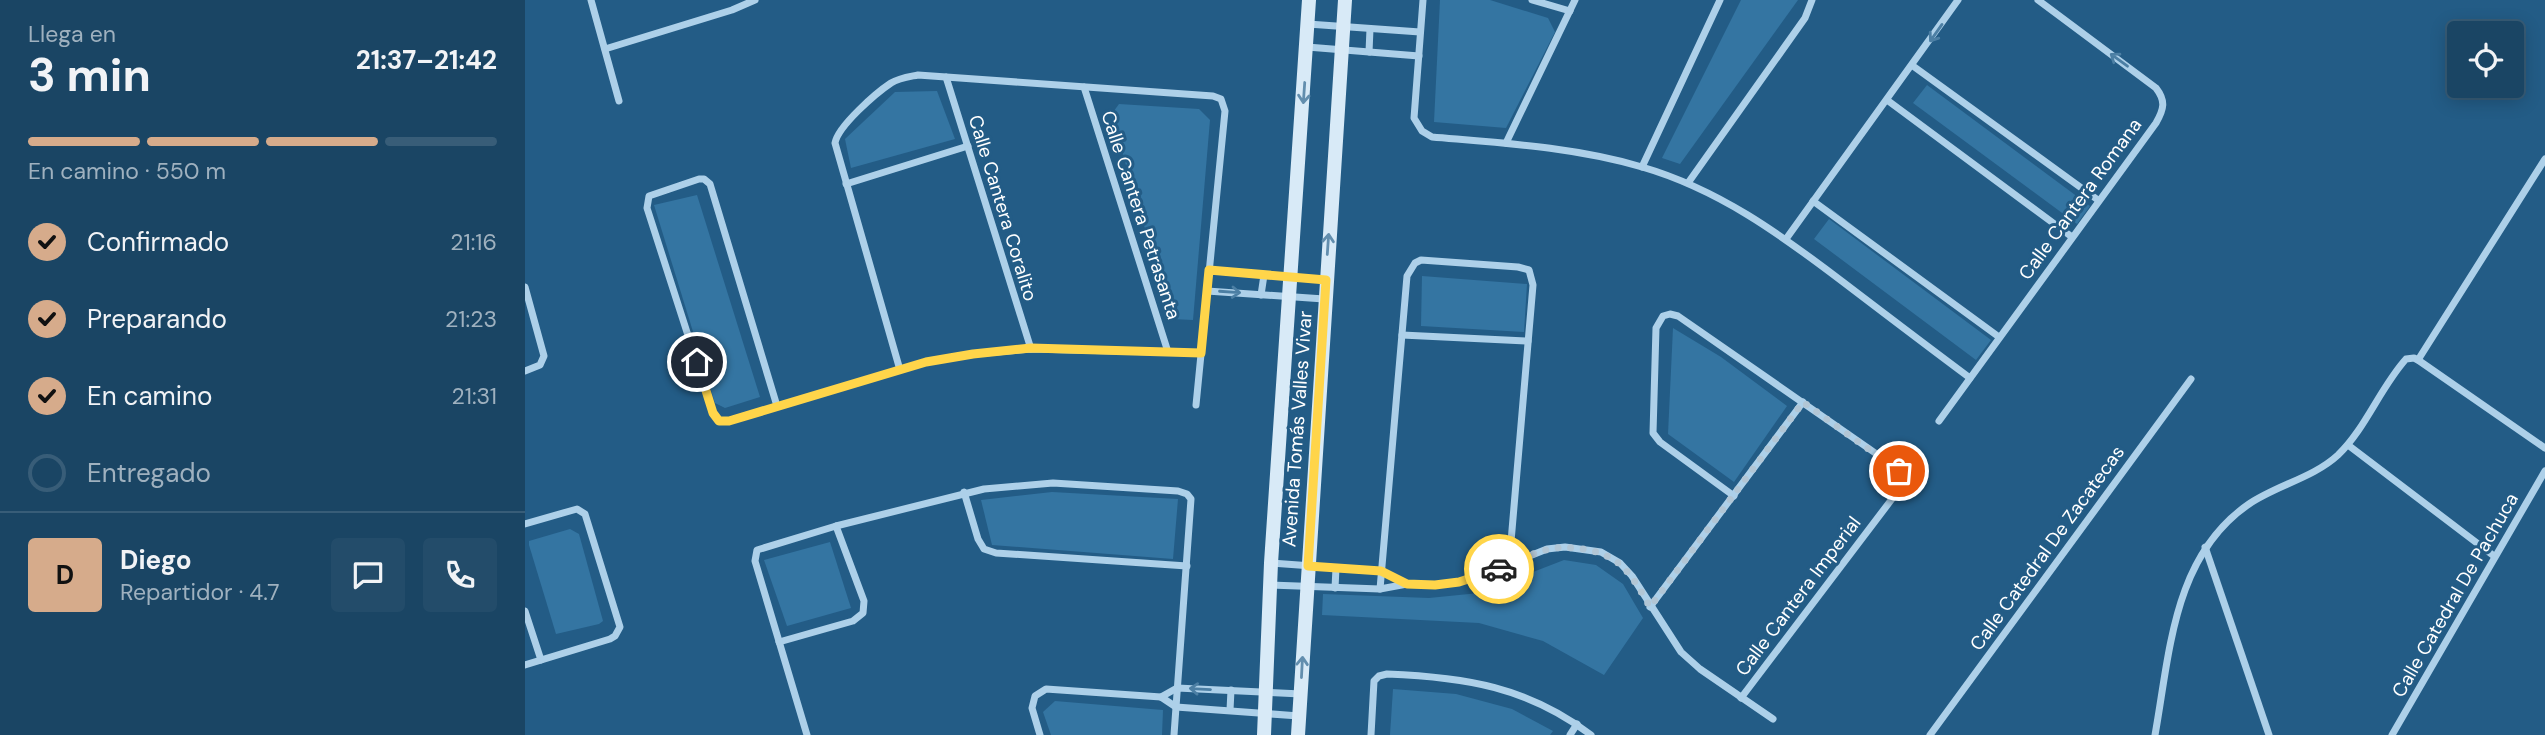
<!DOCTYPE html>
<html lang="es">
<meta charset="utf-8">
<style>
:root{--surface:#1a4564;--page:#234c6a;--text:#f1f3f6;--muted:#9fb1bf;--line:#385d78;--accent:#d6ab8b}
body{margin:0;font-family:"DM Sans",sans-serif;background:var(--page);color:var(--text);height:100vh;display:flex;flex-direction:column;font-size:26px;white-space:nowrap}
*{box-sizing:border-box;margin:0}
p{font-size:23px;color:var(--muted)}
.icon{flex:none;width:38px;height:38px;fill:none;stroke:currentColor;stroke-width:2;stroke-linecap:round;stroke-linejoin:round}
.map{position:relative;flex:1;overflow:hidden}
.side{display:flex;flex-direction:column;background:var(--surface);width:525px}
.side>*{flex:none}
.controls{position:absolute;left:1922px;top:21px;display:grid;gap:14px}
.controls a{display:grid;place-items:center;width:77px;height:77px;border-radius:7px;background:var(--surface);box-shadow:0 4px 18px #0003,0 0 0 2px var(--line);font-size:35px}
.pin{position:absolute;display:grid;place-items:center;width:60px;height:60px;color:#fff;margin:-30px;border:4px solid #fff;border-radius:50%;box-shadow:0 2px 7px #0007}
.courier{position:absolute;display:grid;place-items:center;width:70px;height:70px;margin:-35px;border:5px solid #ffd54a;border-radius:50%;background:#fff;color:#222;box-shadow:0 2px 9px #0007}
.overview em{font-style:normal;font-weight:700}
.overview div{display:flex;flex-direction:column-reverse}
.overview{display:flex;align-items:center;justify-content:space-between;height:119px;padding:0 28px}
h1{font-size:46px;font-weight:700;line-height:52px}
.bar{display:grid;grid-template-columns:repeat(4,1fr);gap:10px 7px;align-content:center;height:84px;padding:0 28px}
.bar i{height:9px;border-radius:5px;background:var(--line)}
.bar .active{background:var(--accent)}
.bar p{grid-column:span 4}
.line{display:flex;align-items:center;gap:18px;padding:0 28px;border-top:2px solid var(--line)}
.line div{flex:1}
.round{display:grid;place-items:center;flex:none;width:74px;height:74px;border-radius:7px;background:var(--page)}
ol{padding:0 28px;list-style:none}
li{display:flex;align-items:center;gap:21px;height:77px}
li p{margin-inline-start:auto}
li .icon{padding:7px;border-radius:50%;background:var(--accent);color:#111;stroke-width:4}
li:last-child{color:var(--muted)}
li i{width:38px;height:38px;border:4px solid var(--line);border-radius:50%}
main{display:flex;flex:1;min-height:0}
.map>svg:first-child{display:block}
</style>
<main>
<section class="side">
<div class="overview"><div><h1>3 min</h1><p>Llega en</p></div><em>21:37–21:42</em></div>
<div class="bar"><i class="active"></i><i class="active"></i><i class="active"></i><i></i><p>En camino · 550 m</p></div>
<ol>
<li><svg class="icon" aria-label="check" viewBox="0 0 24 24"><path d="M5 12l5 5 9-10"/></svg>Confirmado<p>21:16</p></li>
<li><svg class="icon" aria-label="check" viewBox="0 0 24 24"><path d="M5 12l5 5 9-10"/></svg>Preparando<p>21:23</p></li>
<li><svg class="icon" aria-label="check" viewBox="0 0 24 24"><path d="M5 12l5 5 9-10"/></svg>En camino<p>21:31</p></li>
<li><i></i>Entregado</li>
</ol>
<div class="line" style="height:126px"><b class="round" style="background:var(--accent);color:#111">D</b><div><b>Diego</b><p>Repartidor · 4.7</p></div><a class="round"><svg class="icon" aria-label="chat" viewBox="0 0 24 24"><path d="M4 5h16v11H9l-5 4z"/></svg></a><a class="round"><svg class="icon" aria-label="phone" viewBox="0 0 24 24"><path d="M5 4h4l2 5-3 2q2 4 5 5l2-3 5 2v4C11 20 4 13 5 4z"/></svg></a></div>
</section>
<div class="map">
<svg width="2020" height="735" viewBox="0 0 2020 735">
<rect width="100%" height="100%" fill="#235c86"/>
<g fill="#3475a2">
<polygon points="915,0 965,0 1023,18 1030,32 981,128 909,122"/>
<polygon points="1216,0 1273,0 1155,164 1137,158"/>
<polygon points="1402,85 1565,206 1552,224 1388,103"/>
<polygon points="412,91 430,139 326,168 320,139 370,92"/>
<polygon points="594,104 674,109 685,120 668,320 647,319 586,115"/>
<polygon points="172,195 235,397 200,408 190,403 129,205"/>
<polygon points="1304,219 1466,340 1451,360 1289,239"/>
<polygon points="897,276 1002,284 999,332 896,326"/>
<polygon points="1148,328 1196,357 1262,406 1209,482 1143,434"/>
<polygon points="527,492 653,499 648,559 467,545 456,500"/>
<polygon points="45,529 54,534 78,621 74,624 31,634 4,545 4,541"/>
<polygon points="305,542 326,608 262,626 239,560"/>
<polygon points="1039,560 1071,565 1098,584 1118,618 1079,675 1018,641 954,623 797,615 798,594 904,598 954,593"/>
<polygon points="868,689 931,694 987,709 1028,731 1025,735 865,735"/>
<polygon points="530,701 638,710 637,735 526,735 518,712"/>
</g>
<g fill="none" stroke-linecap="round" stroke-linejoin="round">
<g stroke="#add0e9" stroke-width="7">
<polyline points="66,0 94,101"/>
<path d="M898,0l-9,118 8,13 10,6c70,6 142,10 210,30 76,22 138,67 201,115 42,32 84,64 127,96"/>
<polyline points="1007,0 1045,11"/>
<polyline points="783,24 895,32"/>
<polyline points="782,47 894,56"/>
<polyline points="80,49 207,10 230,0"/>
<polyline points="844,52 845,29"/>
<polyline points="1388,66 1573,200"/>
<polyline points="421,77 506,349"/>
<polyline points="559,87 643,352"/>
<polyline points="1362,100 1547,237"/>
<polyline points="981,143 1050,0"/>
<polyline points="1117,167 1195,0"/>
<polyline points="1163,183 1280,18 1287,0"/>
<polyline points="321,184 443,146"/>
<polyline points="1288,201 1474,337"/>
<polyline points="1261,239 1433,0"/>
<polyline points="684,270 801,280"/>
<polyline points="0,287 19,356 15,365 0,371"/>
<polyline points="682,291 799,299"/>
<polyline points="736,295 739,275"/>
<polyline points="877,335 1003,341"/>
<polyline points="1893,360 2020,159"/>
<path d="M375,370l-65,-227c3,-17 41,-50 56,-60 8,-5 17,-6 27,-8l295,21 8,3 4,12 -29,294"/>
<polyline points="252,406 185,184 179,179 174,179 124,196 122,208 188,413 194,421 204,421 401,362 448,354 506,349 676,353"/>
<path d="M1414,421l217,-298c8,-14 10,-22 0,-35l-118,-88"/>
<polyline points="1823,445 1969,556"/>
<polyline points="439,492 453,539 459,549 471,553 662,566"/>
<path d="M1209,496l-74,-54 -7,-9 3,-105 7,-12 7,-2 8,2 213,148c10,9 14,15 7,27l-157,207"/>
<polyline points="0,524 52,509 60,514 95,627 90,636 85,639 0,665"/>
<polyline points="1680,547 1744,735"/>
<polyline points="746,563 856,571 881,584"/>
<polyline points="745,585 855,589 882,584 910,585 934,582 955,576 1022,549 1040,547 1076,552 1095,563 1107,576 1156,652 1175,669 1248,719"/>
<polyline points="810,588 811,568"/>
<polyline points="855,589 882,276 890,263 896,260 993,267 1004,270 1008,285 984,565"/>
<polyline points="1125,607 1278,402"/>
<polyline points="0,611 16,660"/>
<polyline points="254,642 328,621 338,613 339,601 311,526"/>
<polyline points="636,697 652,688 776,694"/>
<polyline points="705,710 706,690"/>
<polyline points="282,735 230,561 232,550 311,526 459,489 528,483 653,491 662,494 666,499 649,735"/>
<polyline points="515,735 507,708 510,696 521,689 636,697 651,707 774,716"/>
<path d="M846,735l3,-54 5,-5 8,-2c78,3 141,13 204,61"/>
<polyline points="1045,735 1052,724"/>
<polyline points="1405,735 1666,379"/>
<path d="M1630,735c15,-83 18,-179 94,-231 28,-19 64,-26 89,-49 28,-27 42,-67 68,-96l8,-1 4,2 127,88"/>
<polyline points="1867,735 2020,471"/>
</g>
<g stroke="#d8eaf7" stroke-width="14">
<polyline points="739,735 746,563 784,0"/>
<polyline points="773,735 820,0"/>
</g>
</g>
<defs><path id="oneway-shaft" d="M-6 0H5M1.5-3L5.5 0L1.5 3" fill="none" stroke-width="1.6" stroke-linecap="round" stroke-linejoin="round" transform="scale(1.75)"/></defs>
<g stroke="#4c7fa4">
<use href="#oneway-shaft" transform="translate(1411 33) rotate(125)"/>
<use href="#oneway-shaft" transform="translate(1594 60) rotate(-144)"/>
<use href="#oneway-shaft" transform="translate(705 292) rotate(4)"/>
<use href="#oneway-shaft" transform="translate(675 689) rotate(-177)"/>
</g>
<g stroke="#628eae">
<use href="#oneway-shaft" transform="translate(779 93) rotate(94)"/>
<use href="#oneway-shaft" transform="translate(803 244) rotate(-86)"/>
<use href="#oneway-shaft" transform="translate(777 667) rotate(-87)"/>
</g>
<g fill="none" stroke-linecap="round" stroke-linejoin="round">
<path stroke="#b2c6d5" stroke-width="7" stroke-dasharray="0 12.6" d="M974,569c16,-6 34,-17 51,-20 12,-3 22,-1 33,0 39,6 49,27 67,58l153,-205 96,69"/>
<polyline stroke="#ffd54a" stroke-width="9" points="172,362 188,413 194,421 204,421 401,362 448,354 506,348 676,353 684,270 801,280 783,566 856,571 882,584 910,585 934,582 974,569"/>
</g>
<g text-anchor="middle" dominant-baseline="central" stroke-width="6" stroke-linejoin="round" paint-order="stroke">
<g font-size="19" fill="#fff" stroke="#235c86">
<text transform="translate(1555 199) rotate(-54)">Calle Cantera Romana</text>
<text transform="translate(478 208) rotate(73)">Calle Cantera Coralito</text>
<text transform="translate(616 215) rotate(72)">Calle Cantera Petrasanta</text>
<text transform="translate(772 429) rotate(-86)">Avenida Tomás Valles Vivar</text>
<text transform="translate(1522 548) rotate(-54)">Calle Catedral De Zacatecas</text>
<text transform="translate(1930 595) rotate(-60)">Calle Catedral De Pachuca</text>
<text transform="translate(1273 596) rotate(-53)">Calle Cantera Imperial</text>
</g>
</g>
</svg>
<div class="controls">
<a><svg class="icon" aria-label="locate" viewBox="0 0 24 24"><circle cx="12" cy="12" r="6"/><path d="M12 2v4M12 18v4M2 12h4M18 12h4"/></svg></a>
</div>
<div class="pin" style="left:1374px;top:471px;background:#ea580c"><svg class="icon" aria-label="bag" viewBox="0 0 24 24"><path d="M5 8h14l-1 12H6zM9 8a3 3 0 0 1 6 0"/></svg></div>
<div class="pin" style="left:172px;top:362px;background:#1f2937"><svg class="icon" aria-label="home" viewBox="0 0 24 24"><path d="M3 11l9-7 9 7M6 9v11h12V9"/></svg></div>
<div class="courier" style="left:974px;top:569px"><svg class="icon" aria-label="car" viewBox="0 0 24 24"><path d="M5 17H2v-5l4-1 3-4h7l3 4 3 1v5h-3M9 17h6M6 11h13"/><circle cx="7" cy="17" r="2"/><circle cx="17" cy="17" r="2"/></svg></div>
</div>
</main>
